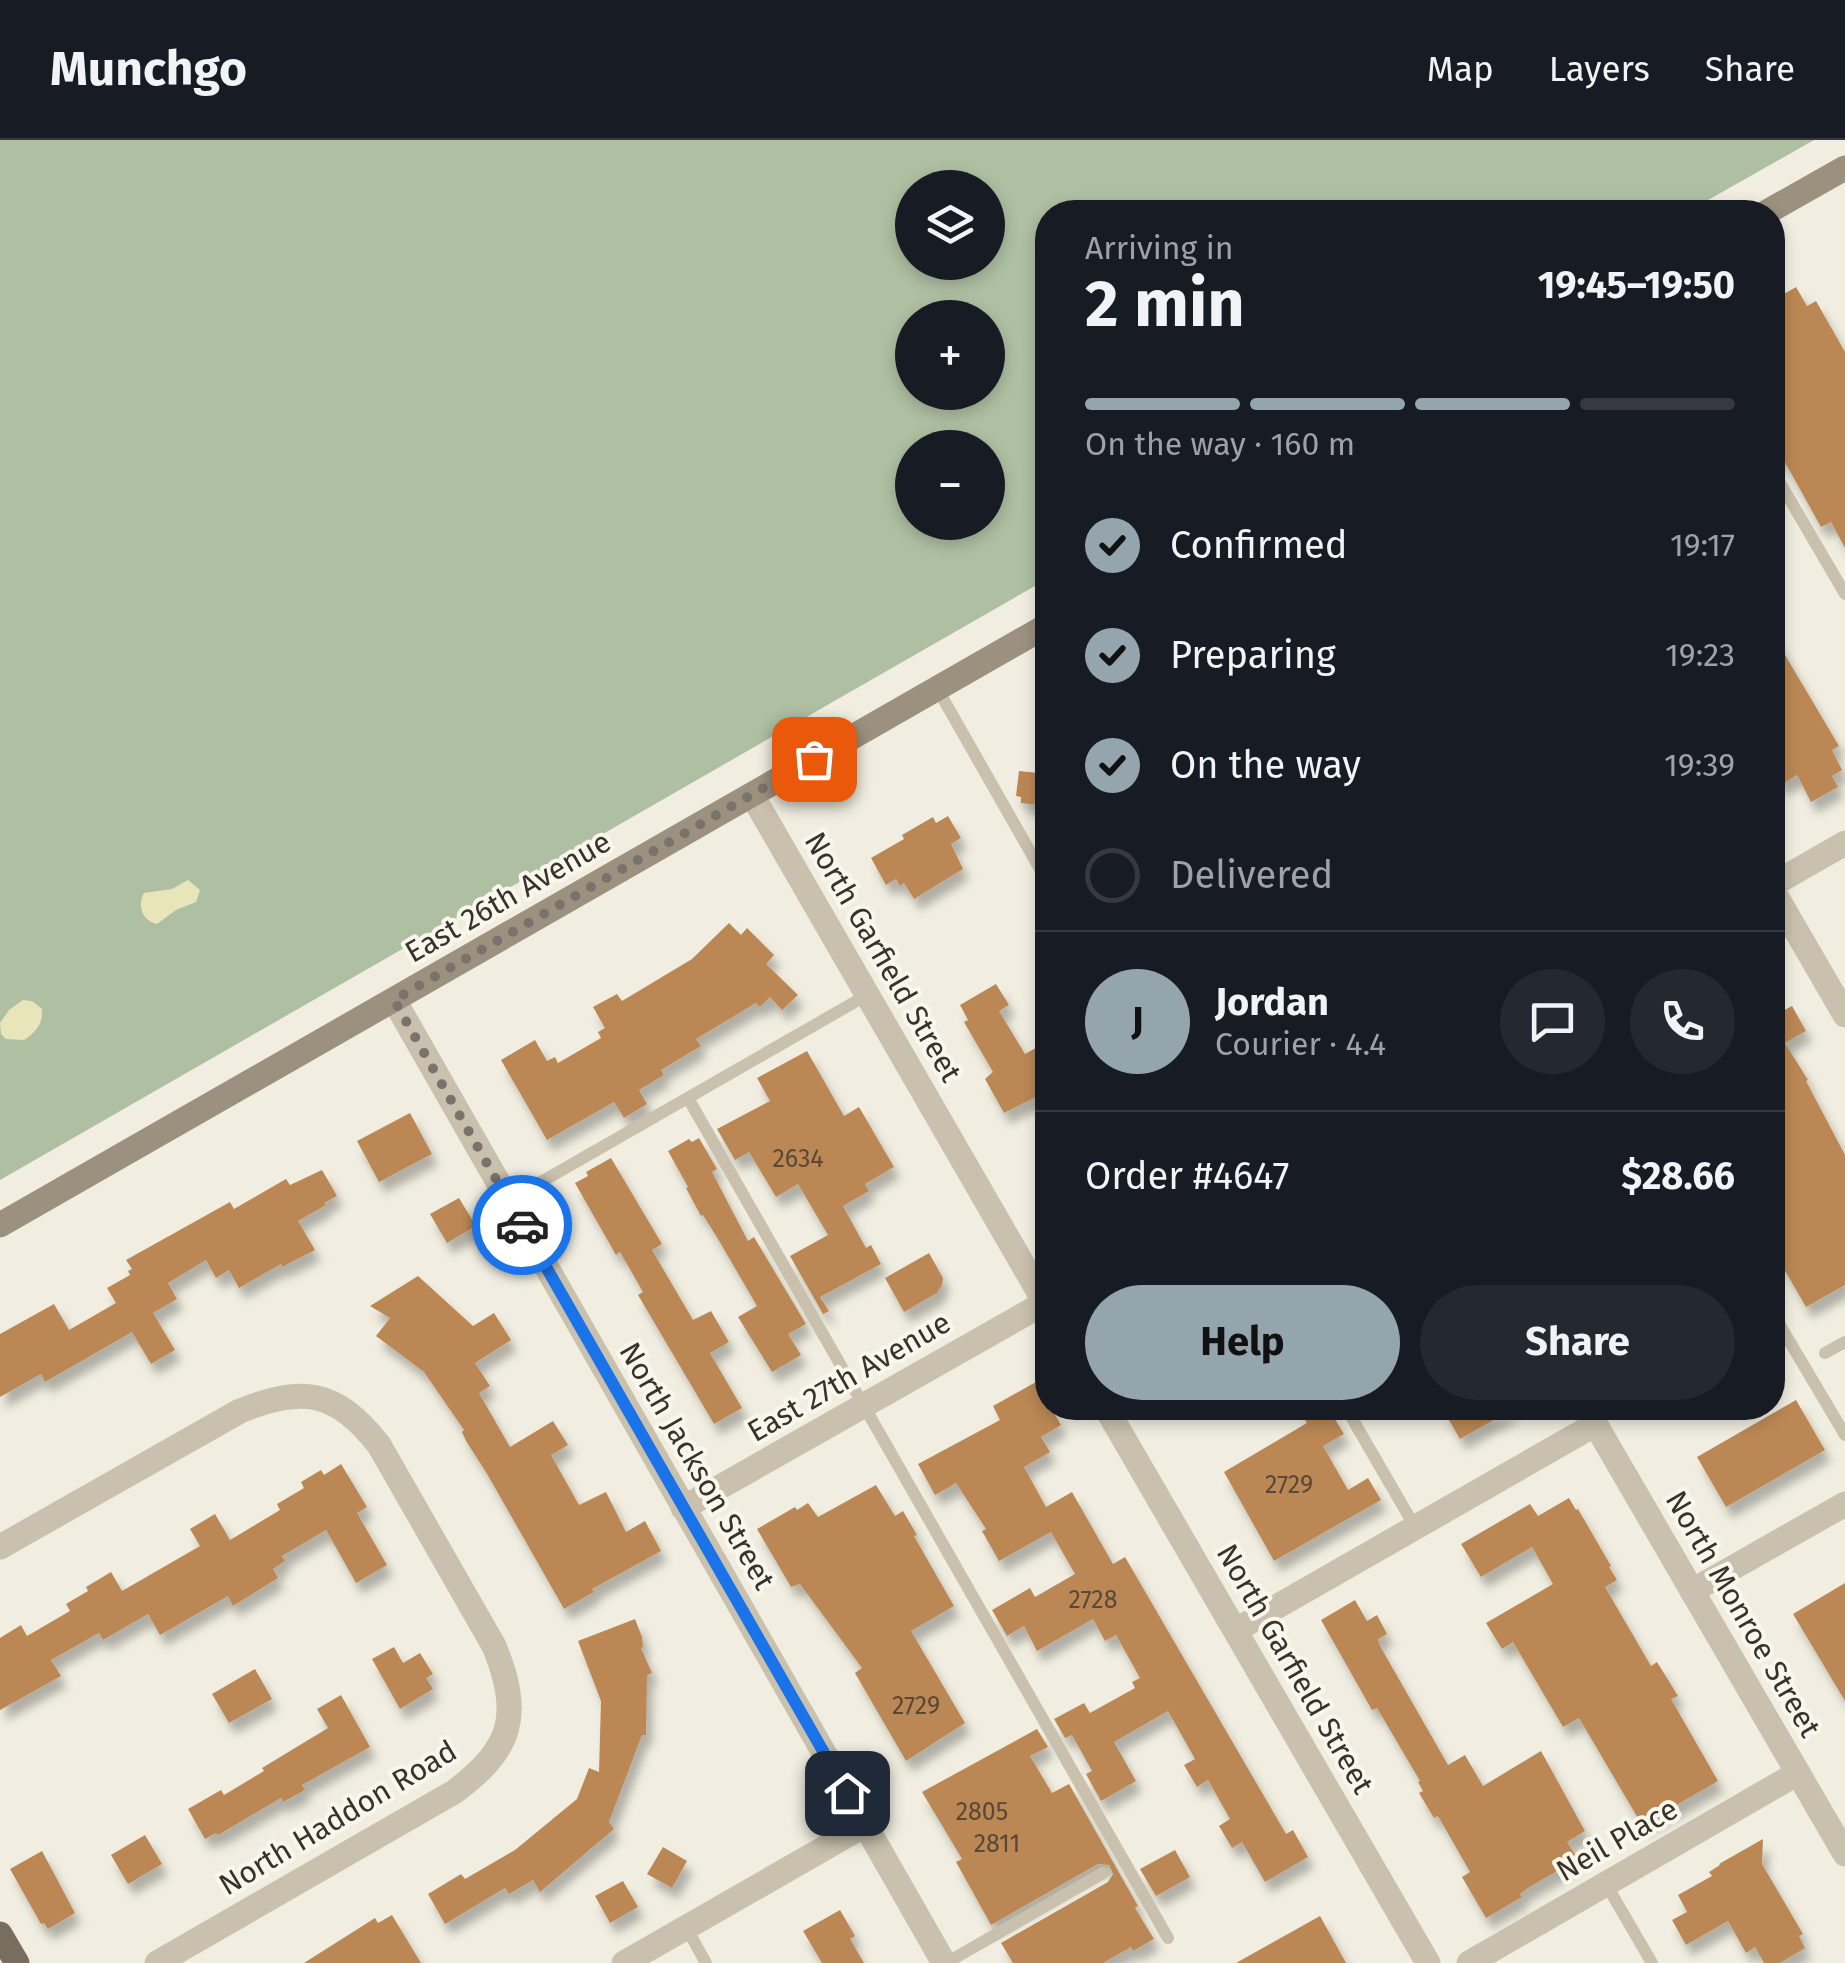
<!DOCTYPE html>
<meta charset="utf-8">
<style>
:root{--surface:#171b24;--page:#242831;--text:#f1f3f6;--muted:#9ea1a6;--line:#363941;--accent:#95a5ae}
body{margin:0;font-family:"Fira Sans",sans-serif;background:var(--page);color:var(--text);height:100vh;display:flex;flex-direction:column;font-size:38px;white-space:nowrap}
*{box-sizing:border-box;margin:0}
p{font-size:32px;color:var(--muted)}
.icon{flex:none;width:55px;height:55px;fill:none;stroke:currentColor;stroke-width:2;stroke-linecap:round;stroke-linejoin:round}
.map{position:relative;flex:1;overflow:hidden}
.side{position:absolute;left:1035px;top:60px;width:750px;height:1220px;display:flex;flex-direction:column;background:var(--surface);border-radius:40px;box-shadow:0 5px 15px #0003}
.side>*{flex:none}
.controls{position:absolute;left:895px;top:30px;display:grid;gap:20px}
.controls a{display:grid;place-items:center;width:110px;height:110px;border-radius:50%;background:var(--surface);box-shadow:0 5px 15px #0003;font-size:50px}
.pin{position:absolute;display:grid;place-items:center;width:85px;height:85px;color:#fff;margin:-42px;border-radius:20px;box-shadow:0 5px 15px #0006}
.courier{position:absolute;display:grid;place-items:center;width:100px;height:100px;margin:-50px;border:8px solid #1a73e8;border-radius:50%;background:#fff;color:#222;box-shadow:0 2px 12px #0007}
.headline em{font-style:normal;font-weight:700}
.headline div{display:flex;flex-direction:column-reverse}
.headline{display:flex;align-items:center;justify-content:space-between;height:170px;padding:0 50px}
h1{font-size:65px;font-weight:700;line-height:75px}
.bar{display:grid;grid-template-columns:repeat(4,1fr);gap:15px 10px;align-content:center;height:120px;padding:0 50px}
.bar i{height:12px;border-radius:8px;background:var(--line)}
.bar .active{background:var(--accent)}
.bar p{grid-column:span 4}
.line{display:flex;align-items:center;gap:25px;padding:0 50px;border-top:2px solid var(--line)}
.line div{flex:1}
.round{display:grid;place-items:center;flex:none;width:105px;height:105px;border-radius:52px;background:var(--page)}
ol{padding:0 50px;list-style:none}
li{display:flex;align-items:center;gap:30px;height:110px}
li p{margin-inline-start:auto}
li .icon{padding:10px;border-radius:50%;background:var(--accent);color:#111;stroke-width:4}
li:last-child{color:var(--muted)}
li i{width:55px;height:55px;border:5px solid var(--line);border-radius:50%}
.button{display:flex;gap:20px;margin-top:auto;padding:20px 50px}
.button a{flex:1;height:115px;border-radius:60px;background:var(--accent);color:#111;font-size:40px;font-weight:700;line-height:115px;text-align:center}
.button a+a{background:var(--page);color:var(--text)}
header{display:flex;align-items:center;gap:60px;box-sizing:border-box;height:140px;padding:0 50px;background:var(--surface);border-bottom:2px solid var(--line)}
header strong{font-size:48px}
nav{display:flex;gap:55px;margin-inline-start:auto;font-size:35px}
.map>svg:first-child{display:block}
</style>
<header>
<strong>Munchgo</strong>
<nav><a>Map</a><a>Layers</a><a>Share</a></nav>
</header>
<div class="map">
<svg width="1845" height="1823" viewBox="0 0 1845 1823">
<defs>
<filter id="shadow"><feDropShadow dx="6" dy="11" stdDeviation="5" flood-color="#0004"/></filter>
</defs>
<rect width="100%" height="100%" fill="#f1eee1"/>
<path fill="#aebfa2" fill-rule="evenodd" d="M0,0h1814l-127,72h-639l-1,367 -1047,601zM912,48h76v74h-76zM912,178h76v74h-76zM912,308h76v74h-76z"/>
<g fill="#e9e5bb">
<path d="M188,740l12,10 -4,12 -20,8 -19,14c-15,-3 -20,-19 -13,-31l28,-4z"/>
<path d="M23,860l9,1 10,8c1,15 -6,23 -18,31l-18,-1 -5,-5 -1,-11 9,-13z"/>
</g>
<g fill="#b85" filter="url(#shadow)">
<polygon points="1796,147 1807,166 1816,161 1845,212 1845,408 1831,382 1821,387 1781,315 1772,319 1772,161"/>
<polygon points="1772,493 1839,606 1832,610 1842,630 1832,636 1838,647 1811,662 1797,635 1781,645 1772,630"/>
<polygon points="1019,631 1048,634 1048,666 1021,663 1021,657 1016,656"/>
<polygon points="948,676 961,698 951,704 963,729 914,759 904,743 900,746 896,739 886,745 871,718 904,699 902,695 933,677 936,683"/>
<polygon points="729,783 741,795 747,788 774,815 766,824 798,855 782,870 770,857 760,867 756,863 696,899 701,906 661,930 664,935 639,950 647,964 624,978 614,962 547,1000 501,920 535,900 547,921 555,917 558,923 601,898 598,892 605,888 593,867 617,854 622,861 692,819"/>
<polygon points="996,844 1009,865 999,871 1025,914 1048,901 1048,951 1004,973 985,939 993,932 964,882 968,880 960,865"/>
<polygon points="1792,866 1806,891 1785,903 1808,940 1806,941 1845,1015 1845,1145 1806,1167 1772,1108 1772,877"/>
<polygon points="807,911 844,976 859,967 894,1027 865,1044 869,1051 843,1066 866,1108 871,1105 881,1124 820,1157 829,1171 823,1174 790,1116 828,1095 798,1044 776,1057 749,1012 735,1020 717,989 770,961 757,938"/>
<polygon points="410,973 432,1014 379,1042 357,1001"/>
<polygon points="699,998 717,1029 712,1032 748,1101 754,1097 806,1184 788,1194 801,1215 772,1232 738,1177 757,1166 718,1099 703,1075 701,1076 686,1048 688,1047 668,1011 689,999 692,1002"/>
<polygon points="611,1018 662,1104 652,1110 693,1180 711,1171 729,1202 710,1213 742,1268 714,1284 638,1155 643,1152 620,1112 616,1115 575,1043 588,1036 586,1032"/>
<polygon points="322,1030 337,1056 324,1063 326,1065 298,1081 315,1110 282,1127 281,1124 239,1148 229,1130 216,1138 206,1120 168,1143 177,1159 153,1173 175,1210 151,1224 132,1192 45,1242 41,1234 0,1257 0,1194 54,1164 69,1190 116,1163 107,1148 130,1135 128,1131 132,1129 126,1120 230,1062 234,1069 286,1039 290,1045"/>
<polygon points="459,1058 476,1086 447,1103 430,1074"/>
<polygon points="929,1113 943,1138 942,1145 937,1153 904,1172 885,1138"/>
<polygon points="418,1136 473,1186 494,1173 511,1200 475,1223 490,1246 479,1253 510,1307 553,1281 568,1305 551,1315 579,1365 606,1352 626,1392 645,1381 661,1411 592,1449 594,1452 564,1469 486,1332 466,1301 462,1292 464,1290 424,1232 376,1196 390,1178 370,1166"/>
<polygon points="1036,1242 1048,1262 1048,1268 1051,1268 1061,1285 1041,1297 1050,1312 1024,1327 1046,1367 1072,1352 1113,1424 1125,1417 1286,1694 1293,1690 1308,1717 1265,1742 1242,1702 1232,1708 1219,1686 1230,1679 1208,1640 1197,1647 1184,1625 1195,1619 1168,1571 1114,1602 1136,1641 1101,1661 1086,1634 1092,1631 1072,1595 1065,1598 1054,1579 1084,1563 1090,1573 1135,1548 1132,1542 1140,1538 1116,1495 1105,1501 1093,1479 1037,1511 1024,1486 1007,1496 992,1470 1030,1448 1035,1457 1075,1434 1051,1392 999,1421 982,1391 986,1389 956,1343 935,1355 918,1324 1000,1280 993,1266"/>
<polygon points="1796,1260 1825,1310 1726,1367 1697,1317"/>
<polygon points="1298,1268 1328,1268 1344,1294 1323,1306 1348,1350 1368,1338 1381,1360 1274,1421 1224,1332 1307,1283"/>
<polygon points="1442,1268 1515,1268 1460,1299"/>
<polygon points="341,1324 367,1367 357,1373 387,1425 356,1443 326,1390 282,1416 285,1421 273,1429 278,1438 233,1466 228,1456 160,1495 148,1474 103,1500 99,1493 51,1520 61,1536 0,1570 0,1498 21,1485 27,1496 70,1471 66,1464 88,1451 86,1447 111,1432 122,1451 200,1406 190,1389 215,1374 230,1400 280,1370 277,1364 304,1348 301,1342 321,1330 324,1335"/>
<polygon points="876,1345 895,1376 903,1371 917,1395 914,1396 954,1466 911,1491 965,1583 906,1621 855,1533 862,1528 800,1444 791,1447 757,1389 795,1367 797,1370 808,1363 818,1377"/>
<polygon points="1569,1358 1576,1370 1578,1369 1611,1426 1609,1427 1617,1440 1605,1447 1651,1526 1657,1522 1678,1556 1671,1559 1718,1641 1642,1685 1579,1578 1563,1587 1513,1502 1502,1509 1486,1483 1553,1444 1532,1407 1481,1437 1461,1404 1530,1364 1538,1376"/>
<polygon points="1845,1443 1845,1561 1793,1474"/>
<polygon points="1355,1460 1367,1481 1377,1475 1387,1494 1378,1499 1380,1506 1448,1625 1465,1615 1483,1646 1541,1611 1585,1691 1567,1702 1578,1719 1528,1748 1520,1754 1522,1757 1486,1778 1462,1737 1470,1732 1438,1676 1434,1678 1419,1653 1423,1651 1418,1642 1420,1641 1377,1568 1372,1570 1321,1480"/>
<polygon points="635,1479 642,1497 643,1507 641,1508 652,1533 647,1535 646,1595 642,1595 609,1682 614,1689 540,1752 533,1740 509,1754 505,1748 445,1784 428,1754 461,1734 465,1739 515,1710 577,1659 589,1628 599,1632 601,1561 578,1501"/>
<polygon points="394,1507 403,1523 420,1513 433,1534 426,1538 433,1549 400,1569 372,1519"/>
<polygon points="255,1529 272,1559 229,1583 212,1554"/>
<polygon points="341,1555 370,1607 302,1645 305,1650 283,1662 281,1658 218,1695 216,1693 205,1699 188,1669 221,1650 224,1655 264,1631 262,1628 328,1588 317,1569"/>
<polygon points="1037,1589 1048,1607 1030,1616 1052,1653 1069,1644 1138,1766 1135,1768 1154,1799 1133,1811 1131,1807 1103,1823 1013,1823 1001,1803 1108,1742 1113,1734 1109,1725 1098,1724 991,1785 956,1722 962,1719 922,1652"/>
<polygon points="145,1695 162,1724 128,1744 111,1715"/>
<polygon points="1763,1699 1762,1724 1803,1794 1799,1796 1805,1808 1780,1823 1764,1823 1755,1807 1746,1813 1728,1781 1686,1805 1672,1780 1687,1772 1678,1755 1712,1736 1709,1732 1720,1725 1719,1724"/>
<polygon points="663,1707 687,1721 672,1748 647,1734"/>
<polygon points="1175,1710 1190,1737 1156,1756 1140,1729"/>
<polygon points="42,1711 75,1773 48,1789 44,1783 41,1784 10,1729"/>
<polygon points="623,1741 638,1767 610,1783 595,1756"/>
<polygon points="840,1770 855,1796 850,1799 864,1823 822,1823 803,1791"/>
<polygon points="392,1775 421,1823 304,1823 375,1778 378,1783"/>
<polygon points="1320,1776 1346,1823 1236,1823"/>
</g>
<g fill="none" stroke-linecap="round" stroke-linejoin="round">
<g stroke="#c9c1ad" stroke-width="12">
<polyline points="1772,329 1845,454"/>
<polyline points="937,548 1048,743"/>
<polyline points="688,958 1168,1798"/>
<polyline points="508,1061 867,855"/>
<polyline points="1772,1172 1845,1295"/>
<polyline points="1825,1213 1845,1202"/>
<polyline points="1346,1268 1415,1387"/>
<polyline points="1606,1744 1652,1823"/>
<polyline points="686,1787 706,1823"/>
<polyline points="946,1823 1103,1733"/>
</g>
<g stroke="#c9c1ad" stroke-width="25">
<polyline points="752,655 1048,1168"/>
<polyline points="1772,745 1845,703"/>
<polyline points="1772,749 1845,875"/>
<polyline points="394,860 944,1823"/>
<polyline points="1106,1268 1428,1823"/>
<polyline points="1586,1268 1845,1714"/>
<polyline points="683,1368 1048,1161"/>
<path d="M0,1407l240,-136c63,-25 96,-21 139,34l115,201c28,68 19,103 -40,146l-297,171"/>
<polyline points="1692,1451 1845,1364"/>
<polyline points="1236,1490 1596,1284"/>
<polyline points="624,1823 865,1685"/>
<polyline points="1469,1823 1798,1633"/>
</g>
<g stroke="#9c917f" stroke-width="25">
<polyline points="1767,72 1845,28"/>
<polyline points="0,1085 1048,485"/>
</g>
<polyline stroke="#786d5e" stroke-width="25" points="0,1794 17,1823"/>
</g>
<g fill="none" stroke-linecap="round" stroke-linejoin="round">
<polyline stroke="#79746b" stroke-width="10" stroke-dasharray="0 18" points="522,1085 394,860 814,619"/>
<polyline stroke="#1a73e8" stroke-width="12" points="522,1085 847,1653"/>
</g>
<g text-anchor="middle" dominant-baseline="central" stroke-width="8" stroke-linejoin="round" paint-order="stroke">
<g font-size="25" fill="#594836">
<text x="798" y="1019">2634</text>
<text x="1289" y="1345">2729</text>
<text x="1093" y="1460">2728</text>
<text x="916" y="1566">2729</text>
<text x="982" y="1672">2805</text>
<text x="997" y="1704">2811</text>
</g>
<g font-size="30" fill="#38322b" stroke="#f9f7ed">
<text transform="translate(508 757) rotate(-30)">East 26th Avenue</text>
<text transform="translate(883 817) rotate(60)">North Garfield Street</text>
<text transform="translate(849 1237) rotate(-30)">East 27th Avenue</text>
<text transform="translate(697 1326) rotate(60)">North Jackson Street</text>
<text transform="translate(1743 1474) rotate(60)">North Monroe Street</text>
<text transform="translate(1295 1529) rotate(60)">North Garfield Street</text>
<text transform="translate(338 1678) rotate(-31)">North Haddon Road</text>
<text transform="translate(1617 1700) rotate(-30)">Neil Place</text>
</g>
</g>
</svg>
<div class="controls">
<a><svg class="icon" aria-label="layers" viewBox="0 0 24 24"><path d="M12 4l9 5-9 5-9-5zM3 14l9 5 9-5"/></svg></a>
<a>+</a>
<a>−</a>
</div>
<div class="pin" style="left:814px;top:619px;background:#ea580c"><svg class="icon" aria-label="bag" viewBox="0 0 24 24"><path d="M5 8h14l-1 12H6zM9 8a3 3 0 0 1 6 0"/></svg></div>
<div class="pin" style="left:847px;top:1653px;background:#1f2937"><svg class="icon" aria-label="home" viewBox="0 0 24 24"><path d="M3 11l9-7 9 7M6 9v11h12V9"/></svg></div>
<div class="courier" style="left:522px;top:1085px"><svg class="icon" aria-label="car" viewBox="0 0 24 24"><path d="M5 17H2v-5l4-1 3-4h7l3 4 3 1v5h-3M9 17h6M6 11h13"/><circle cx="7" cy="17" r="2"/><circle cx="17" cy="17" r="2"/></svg></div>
<section class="side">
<div class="headline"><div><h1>2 min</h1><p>Arriving in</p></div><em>19:45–19:50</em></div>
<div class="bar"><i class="active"></i><i class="active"></i><i class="active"></i><i></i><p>On the way · 160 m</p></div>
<ol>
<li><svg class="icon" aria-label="check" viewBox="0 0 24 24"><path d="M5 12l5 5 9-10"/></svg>Confirmed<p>19:17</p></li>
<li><svg class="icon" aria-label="check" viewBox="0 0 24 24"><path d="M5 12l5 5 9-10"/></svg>Preparing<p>19:23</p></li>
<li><svg class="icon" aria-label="check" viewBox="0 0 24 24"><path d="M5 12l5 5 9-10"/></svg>On the way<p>19:39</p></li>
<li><i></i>Delivered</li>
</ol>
<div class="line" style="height:180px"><b class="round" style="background:var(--accent);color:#111">J</b><div><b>Jordan</b><p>Courier · 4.4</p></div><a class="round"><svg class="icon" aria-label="chat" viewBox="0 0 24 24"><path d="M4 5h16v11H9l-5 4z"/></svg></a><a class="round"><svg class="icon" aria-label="phone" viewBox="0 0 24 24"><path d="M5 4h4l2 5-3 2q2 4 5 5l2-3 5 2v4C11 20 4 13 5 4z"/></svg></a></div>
<div class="line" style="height:130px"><div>Order #4647</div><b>$28.66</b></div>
<div class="button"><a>Help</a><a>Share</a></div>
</section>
</div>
